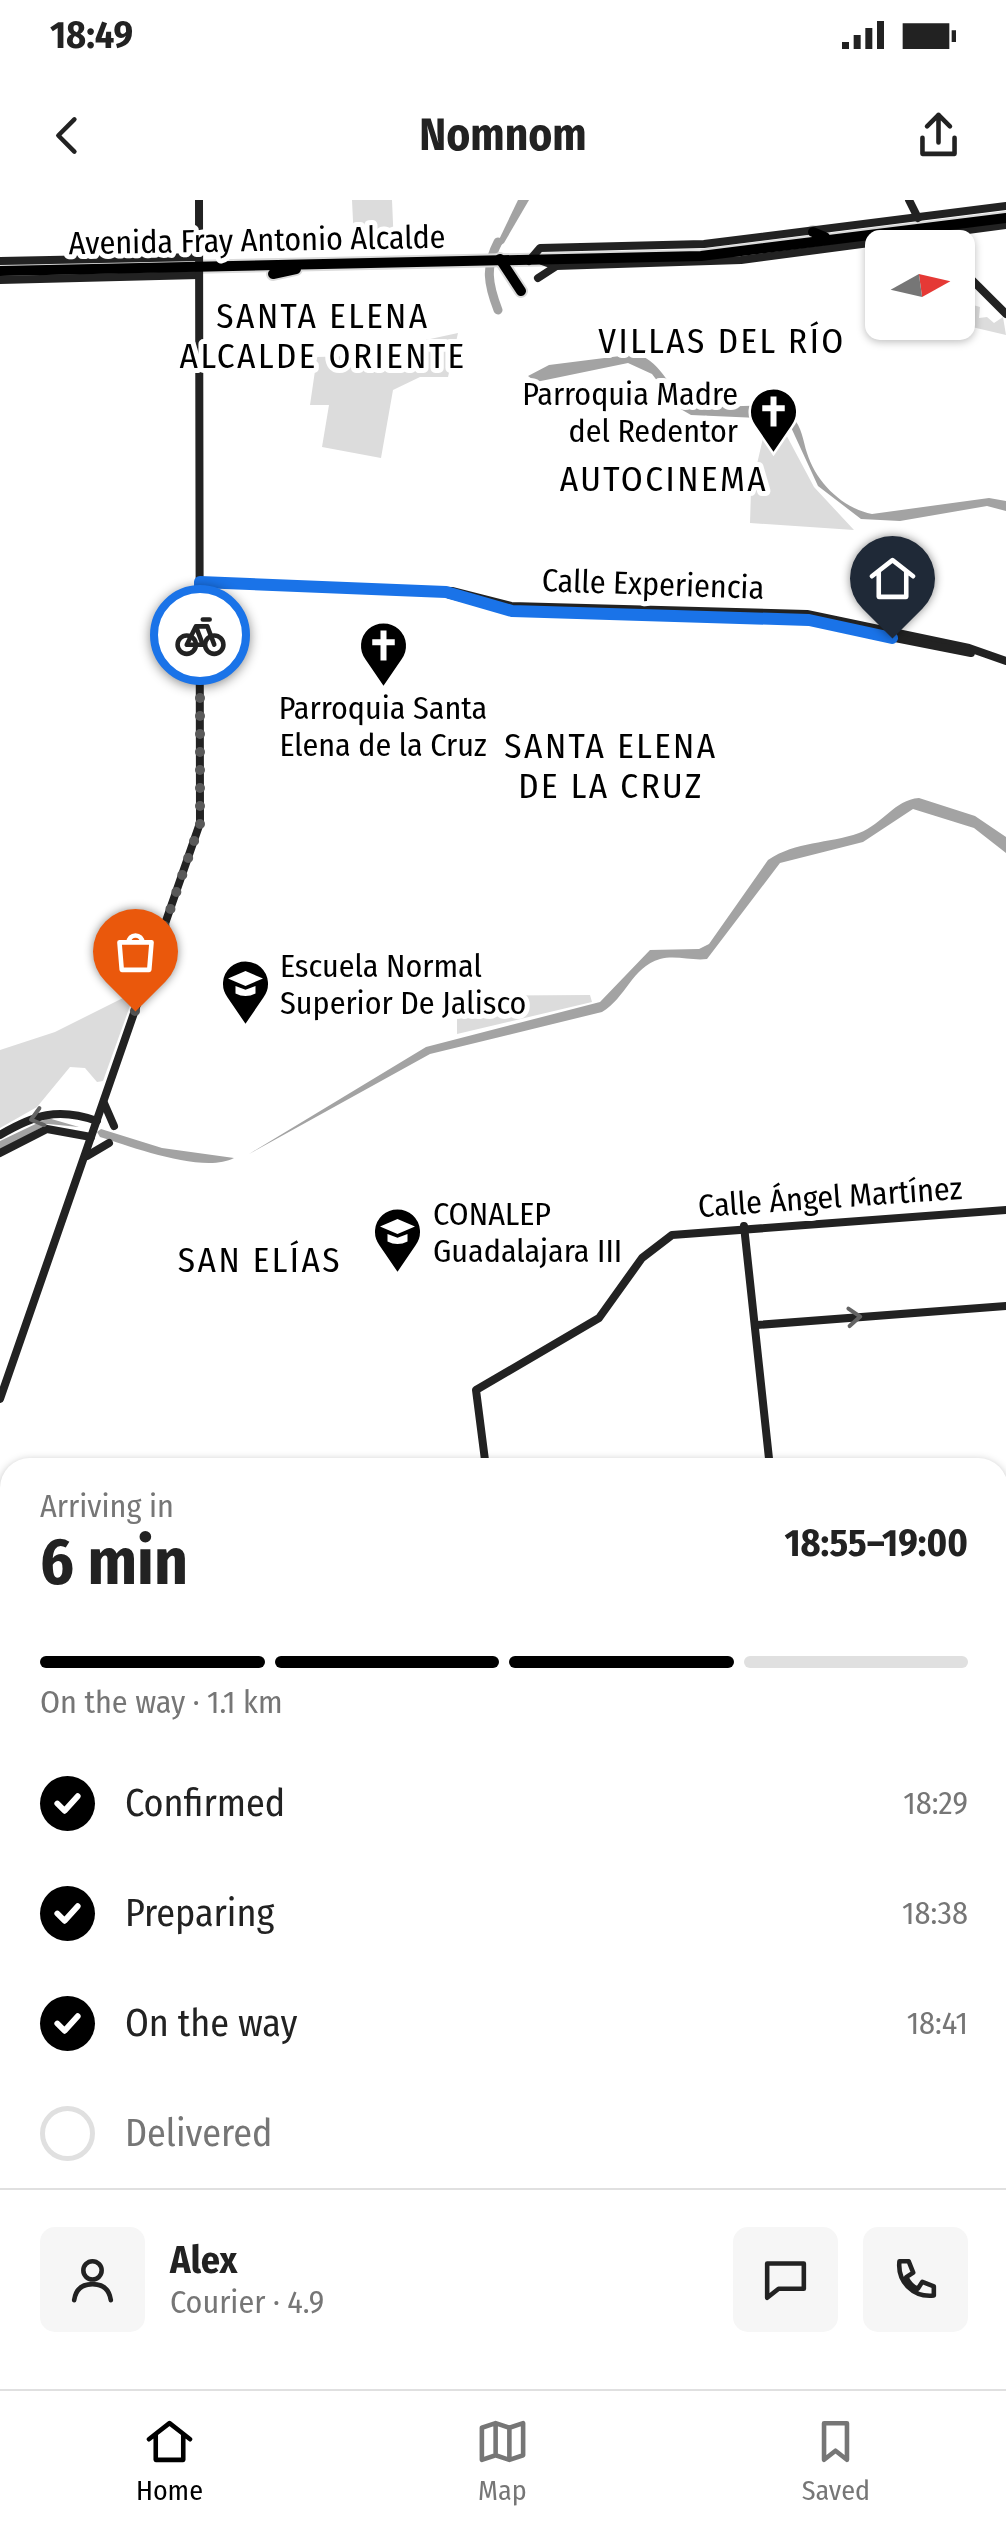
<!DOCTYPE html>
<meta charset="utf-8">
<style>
:root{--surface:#fff;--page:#f6f6f6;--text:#222;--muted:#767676;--line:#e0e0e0;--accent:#000}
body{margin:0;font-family:"Fira Sans Condensed",sans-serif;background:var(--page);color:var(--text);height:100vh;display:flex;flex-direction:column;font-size:38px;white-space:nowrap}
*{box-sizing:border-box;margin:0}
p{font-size:32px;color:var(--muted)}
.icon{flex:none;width:55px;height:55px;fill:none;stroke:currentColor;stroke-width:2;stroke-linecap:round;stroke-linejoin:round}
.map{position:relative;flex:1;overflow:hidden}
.sheet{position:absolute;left:0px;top:1258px;width:1008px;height:932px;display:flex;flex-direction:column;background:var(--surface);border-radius:30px 30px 0 0;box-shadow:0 2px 8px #0004}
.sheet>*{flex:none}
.needle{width:65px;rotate:82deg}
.buttons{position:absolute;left:865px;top:30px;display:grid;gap:20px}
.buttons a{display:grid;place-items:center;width:110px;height:110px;border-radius:15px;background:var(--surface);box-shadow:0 2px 8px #0004;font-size:50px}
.pin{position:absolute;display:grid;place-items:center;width:85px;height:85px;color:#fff;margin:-102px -42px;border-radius:50% 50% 50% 0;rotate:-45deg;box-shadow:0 0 10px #0007}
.pin .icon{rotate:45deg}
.courier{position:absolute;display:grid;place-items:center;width:100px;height:100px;margin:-50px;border:8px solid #1a73e8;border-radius:50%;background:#fff;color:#222;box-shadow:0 2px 12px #0007}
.head em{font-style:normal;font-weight:700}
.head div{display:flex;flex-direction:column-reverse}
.head{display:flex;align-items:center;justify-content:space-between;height:170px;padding:0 40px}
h1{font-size:65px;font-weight:700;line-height:75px}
.bar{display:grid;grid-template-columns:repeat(4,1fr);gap:15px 10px;align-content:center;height:120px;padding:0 40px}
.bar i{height:12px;border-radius:8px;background:var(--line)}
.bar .current{background:var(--accent)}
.bar p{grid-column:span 4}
.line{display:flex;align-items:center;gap:25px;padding:0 40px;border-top:2px solid var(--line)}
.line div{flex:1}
.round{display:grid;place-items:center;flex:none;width:105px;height:105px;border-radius:15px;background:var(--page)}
ol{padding:0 40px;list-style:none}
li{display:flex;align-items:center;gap:30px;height:110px}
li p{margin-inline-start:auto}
li .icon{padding:10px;border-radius:50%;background:var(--accent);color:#fff;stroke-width:4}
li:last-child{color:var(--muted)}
li i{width:55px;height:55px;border:5px solid var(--line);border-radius:50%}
.status{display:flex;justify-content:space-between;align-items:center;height:70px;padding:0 50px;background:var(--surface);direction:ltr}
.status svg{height:28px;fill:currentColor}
header{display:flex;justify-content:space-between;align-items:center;height:130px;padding:0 40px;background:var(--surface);font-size:45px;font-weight:700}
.dock{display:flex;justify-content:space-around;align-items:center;height:140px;border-top:2px solid var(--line);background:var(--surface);font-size:28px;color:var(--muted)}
.dock a{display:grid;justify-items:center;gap:5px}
.dock .current{color:var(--accent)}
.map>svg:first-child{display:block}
</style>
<div class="status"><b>18:49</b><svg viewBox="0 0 49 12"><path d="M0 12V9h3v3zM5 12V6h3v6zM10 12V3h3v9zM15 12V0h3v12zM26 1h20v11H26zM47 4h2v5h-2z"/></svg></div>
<header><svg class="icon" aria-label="back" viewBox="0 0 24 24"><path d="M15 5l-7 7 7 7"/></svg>Nomnom<svg class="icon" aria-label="share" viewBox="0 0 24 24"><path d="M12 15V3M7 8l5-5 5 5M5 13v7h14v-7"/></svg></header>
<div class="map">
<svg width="1006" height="2189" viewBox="0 0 1006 2189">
<rect width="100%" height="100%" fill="#fff"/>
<g fill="#dcdcdc">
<polygon points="352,0 392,0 394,47 367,48 367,41 354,42"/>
<polygon points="958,92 959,101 980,107 979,118 987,117 994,123 1003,117 1006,135 955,123"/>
<polygon points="458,133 448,177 420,177 393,190 381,258 322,247 329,205 310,205 317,157 351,156"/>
<polygon points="770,224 782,227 814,287 854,330 750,323 751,290 766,225"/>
<polygon points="135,792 103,881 97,882 85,868 70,867 37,907 0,928 0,850 55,832"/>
<polygon points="590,795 592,802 457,834 457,796"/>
</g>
<g fill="#a3a3a3">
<polygon points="518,0 529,0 504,43 494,50"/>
<path d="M636,154c29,8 31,39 57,49 30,11 72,-8 99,14 10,9 11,24 15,36 9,29 35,55 65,61l117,-16 17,3v10l-19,-5 -87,15 -39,-2 -43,-33 -29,-63 -7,-4 -91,-4 -14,-8 -25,-33 -24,-11 -92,19 -8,-6 21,-11z"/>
<path d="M919,598l56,18 31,21v16l-32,-25 -61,-19 -50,33 -83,21 -73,96c-15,2 -31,-4 -47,0 -28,8 -34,39 -58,53l-172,42 -181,100 177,-107 174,-45 50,-52 49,-1 10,-5 59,-84c28,-19 60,-16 91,-27 24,-9 35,-33 60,-35z"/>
<polygon points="48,918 79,927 48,924 0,950 0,941"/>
<path d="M101,929l61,19 72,10c-30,16 -102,-11 -134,-21l-3,-5z"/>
</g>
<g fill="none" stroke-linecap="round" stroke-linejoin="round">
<path stroke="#a3a3a3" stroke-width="9" d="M498,110c-10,-26 -13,-43 0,-68"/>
<defs>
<g id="primary">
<polyline points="813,32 825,37"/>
<polyline points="500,59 521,91"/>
<polyline points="0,71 701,56 1006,18"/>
<polyline points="273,74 296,69"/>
<polyline points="0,1695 10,1698"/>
<polyline points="0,1711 10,1715"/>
<polyline points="998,2038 1006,2040"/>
<polyline points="998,2054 1006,2057"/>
</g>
</defs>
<use href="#primary" stroke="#dbdbdb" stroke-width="14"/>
<g stroke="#222" stroke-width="8">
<polyline points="909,0 918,18"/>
<polyline points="0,61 199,57"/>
<polyline points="529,61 540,48 704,44 1006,6"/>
<polyline points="542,61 556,66 741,60 1006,25"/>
<polyline points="958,66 1006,114"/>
<polyline points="538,78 555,67"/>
<polyline points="0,80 199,75"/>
<polyline points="200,382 452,391 511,406 807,414 969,448 1006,461"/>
<polyline points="450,395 512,411 809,421 971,453"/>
<polyline points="104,903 114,926"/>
<path d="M0,935c34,-20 58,-28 97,-14"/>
<polyline points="0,953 47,929 91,937"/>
<polyline points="87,956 109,943"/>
<polyline points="744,1026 770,1268"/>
<polyline points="757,1125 1006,1106"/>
<polyline points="0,1199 200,623 199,0"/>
<polyline points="486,1268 476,1190 599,1118 642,1058 672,1035 1006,1010"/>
<polyline points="998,1346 1006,1316"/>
<polyline points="998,1591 1006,1590"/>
<polyline points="797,2180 797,2189"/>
<polyline points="803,2180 803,2189"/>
<polyline points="80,2189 82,2180"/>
<polyline points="456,2189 458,2180"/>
</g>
<use href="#primary" stroke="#000" stroke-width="10"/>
</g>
<defs><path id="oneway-chevron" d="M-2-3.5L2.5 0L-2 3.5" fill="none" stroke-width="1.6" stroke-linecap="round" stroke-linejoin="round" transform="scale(2.5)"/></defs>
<g stroke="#646464">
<use href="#oneway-chevron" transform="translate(37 918) rotate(164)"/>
<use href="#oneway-chevron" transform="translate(854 1117) rotate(-4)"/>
</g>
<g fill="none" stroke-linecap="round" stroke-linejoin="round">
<polyline stroke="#595959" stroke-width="10" stroke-dasharray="0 18" points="135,811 200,624 200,435"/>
<polyline stroke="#1a73e8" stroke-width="12" points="200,435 200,382 446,392 512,411 809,420 892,438"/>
</g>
<defs>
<symbol id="church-pin" viewBox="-11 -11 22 30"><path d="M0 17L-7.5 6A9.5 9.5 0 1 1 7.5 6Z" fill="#000" stroke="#fff"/><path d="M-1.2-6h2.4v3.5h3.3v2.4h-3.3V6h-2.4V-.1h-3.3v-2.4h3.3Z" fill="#fff"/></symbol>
<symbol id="university-pin" viewBox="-11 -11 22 30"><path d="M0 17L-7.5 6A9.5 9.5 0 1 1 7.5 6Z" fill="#000" stroke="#fff"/><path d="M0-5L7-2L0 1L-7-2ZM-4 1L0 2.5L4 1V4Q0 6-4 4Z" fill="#fff"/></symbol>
</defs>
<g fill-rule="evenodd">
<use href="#church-pin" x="746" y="184" width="55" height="75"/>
<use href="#church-pin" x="356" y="418" width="55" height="75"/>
<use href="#university-pin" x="218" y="756" width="55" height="75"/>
<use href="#university-pin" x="370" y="1004" width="55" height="75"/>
</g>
<g text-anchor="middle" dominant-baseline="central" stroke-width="10" stroke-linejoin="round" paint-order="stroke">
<g font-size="32" fill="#000" stroke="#fff">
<text transform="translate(257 40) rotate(-1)">Avenida Fray Antonio Alcalde</text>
<text transform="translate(653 384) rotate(2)">Calle Experiencia</text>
<text transform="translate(830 997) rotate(-4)">Calle Ángel Martínez</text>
</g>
<g font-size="32" fill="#000" stroke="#fff" text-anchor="start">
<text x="738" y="194" text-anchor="end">Parroquia Madre<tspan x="738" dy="37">del Redentor</tspan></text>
<text x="383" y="508" text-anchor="middle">Parroquia Santa<tspan x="383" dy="37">Elena de la Cruz</tspan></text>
<text x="280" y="766">Escuela Normal<tspan x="280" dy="37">Superior De Jalisco</tspan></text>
<text x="433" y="1014">CONALEP<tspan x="433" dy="37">Guadalajara III</tspan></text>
</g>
<g font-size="35" letter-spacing="2.5" fill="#000" stroke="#fff">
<text x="323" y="116">SANTA ELENA<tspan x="323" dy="40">ALCALDE ORIENTE</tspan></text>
<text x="722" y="141">VILLAS DEL RÍO</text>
<text x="664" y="279">AUTOCINEMA</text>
<text x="611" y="546">SANTA ELENA<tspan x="611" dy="40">DE LA CRUZ</tspan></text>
<text x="260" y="1060">SAN ELÍAS</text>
</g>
</g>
</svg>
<div class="buttons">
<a><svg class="needle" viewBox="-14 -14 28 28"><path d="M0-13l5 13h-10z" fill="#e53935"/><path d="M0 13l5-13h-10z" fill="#767676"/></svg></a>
</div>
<div class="pin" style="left:135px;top:811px;background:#ea580c"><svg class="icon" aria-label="bag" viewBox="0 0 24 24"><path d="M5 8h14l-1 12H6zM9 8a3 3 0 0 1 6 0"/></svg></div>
<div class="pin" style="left:892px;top:438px;background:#1f2937"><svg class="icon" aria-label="home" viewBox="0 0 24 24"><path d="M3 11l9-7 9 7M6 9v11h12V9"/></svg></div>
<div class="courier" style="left:200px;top:435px"><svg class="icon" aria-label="bike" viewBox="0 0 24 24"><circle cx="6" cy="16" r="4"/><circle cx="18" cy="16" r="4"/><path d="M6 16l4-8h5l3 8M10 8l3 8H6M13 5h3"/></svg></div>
<section class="sheet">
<div class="head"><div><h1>6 min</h1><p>Arriving in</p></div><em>18:55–19:00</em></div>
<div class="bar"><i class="current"></i><i class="current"></i><i class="current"></i><i></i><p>On the way · 1.1 km</p></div>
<ol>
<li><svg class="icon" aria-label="check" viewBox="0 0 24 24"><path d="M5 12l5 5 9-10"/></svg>Confirmed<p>18:29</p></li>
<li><svg class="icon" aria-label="check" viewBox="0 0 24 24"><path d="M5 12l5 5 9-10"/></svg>Preparing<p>18:38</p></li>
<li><svg class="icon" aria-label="check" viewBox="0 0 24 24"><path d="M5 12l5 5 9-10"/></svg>On the way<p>18:41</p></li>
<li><i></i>Delivered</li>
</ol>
<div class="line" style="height:180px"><a class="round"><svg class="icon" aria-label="person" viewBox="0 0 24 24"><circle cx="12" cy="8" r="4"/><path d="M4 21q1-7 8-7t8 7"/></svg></a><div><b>Alex</b><p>Courier · 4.9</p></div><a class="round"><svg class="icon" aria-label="chat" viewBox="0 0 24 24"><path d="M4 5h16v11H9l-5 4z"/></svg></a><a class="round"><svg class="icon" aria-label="phone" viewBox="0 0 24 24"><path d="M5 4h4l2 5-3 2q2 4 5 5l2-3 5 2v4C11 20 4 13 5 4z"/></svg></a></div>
</section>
</div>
<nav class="dock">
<a class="current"><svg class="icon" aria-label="home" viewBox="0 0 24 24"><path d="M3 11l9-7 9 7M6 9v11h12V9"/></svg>Home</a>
<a><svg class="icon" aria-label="map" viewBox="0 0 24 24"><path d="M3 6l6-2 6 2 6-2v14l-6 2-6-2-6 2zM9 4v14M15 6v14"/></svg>Map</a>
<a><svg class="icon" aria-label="saved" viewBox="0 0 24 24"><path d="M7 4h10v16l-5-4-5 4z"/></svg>Saved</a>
</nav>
